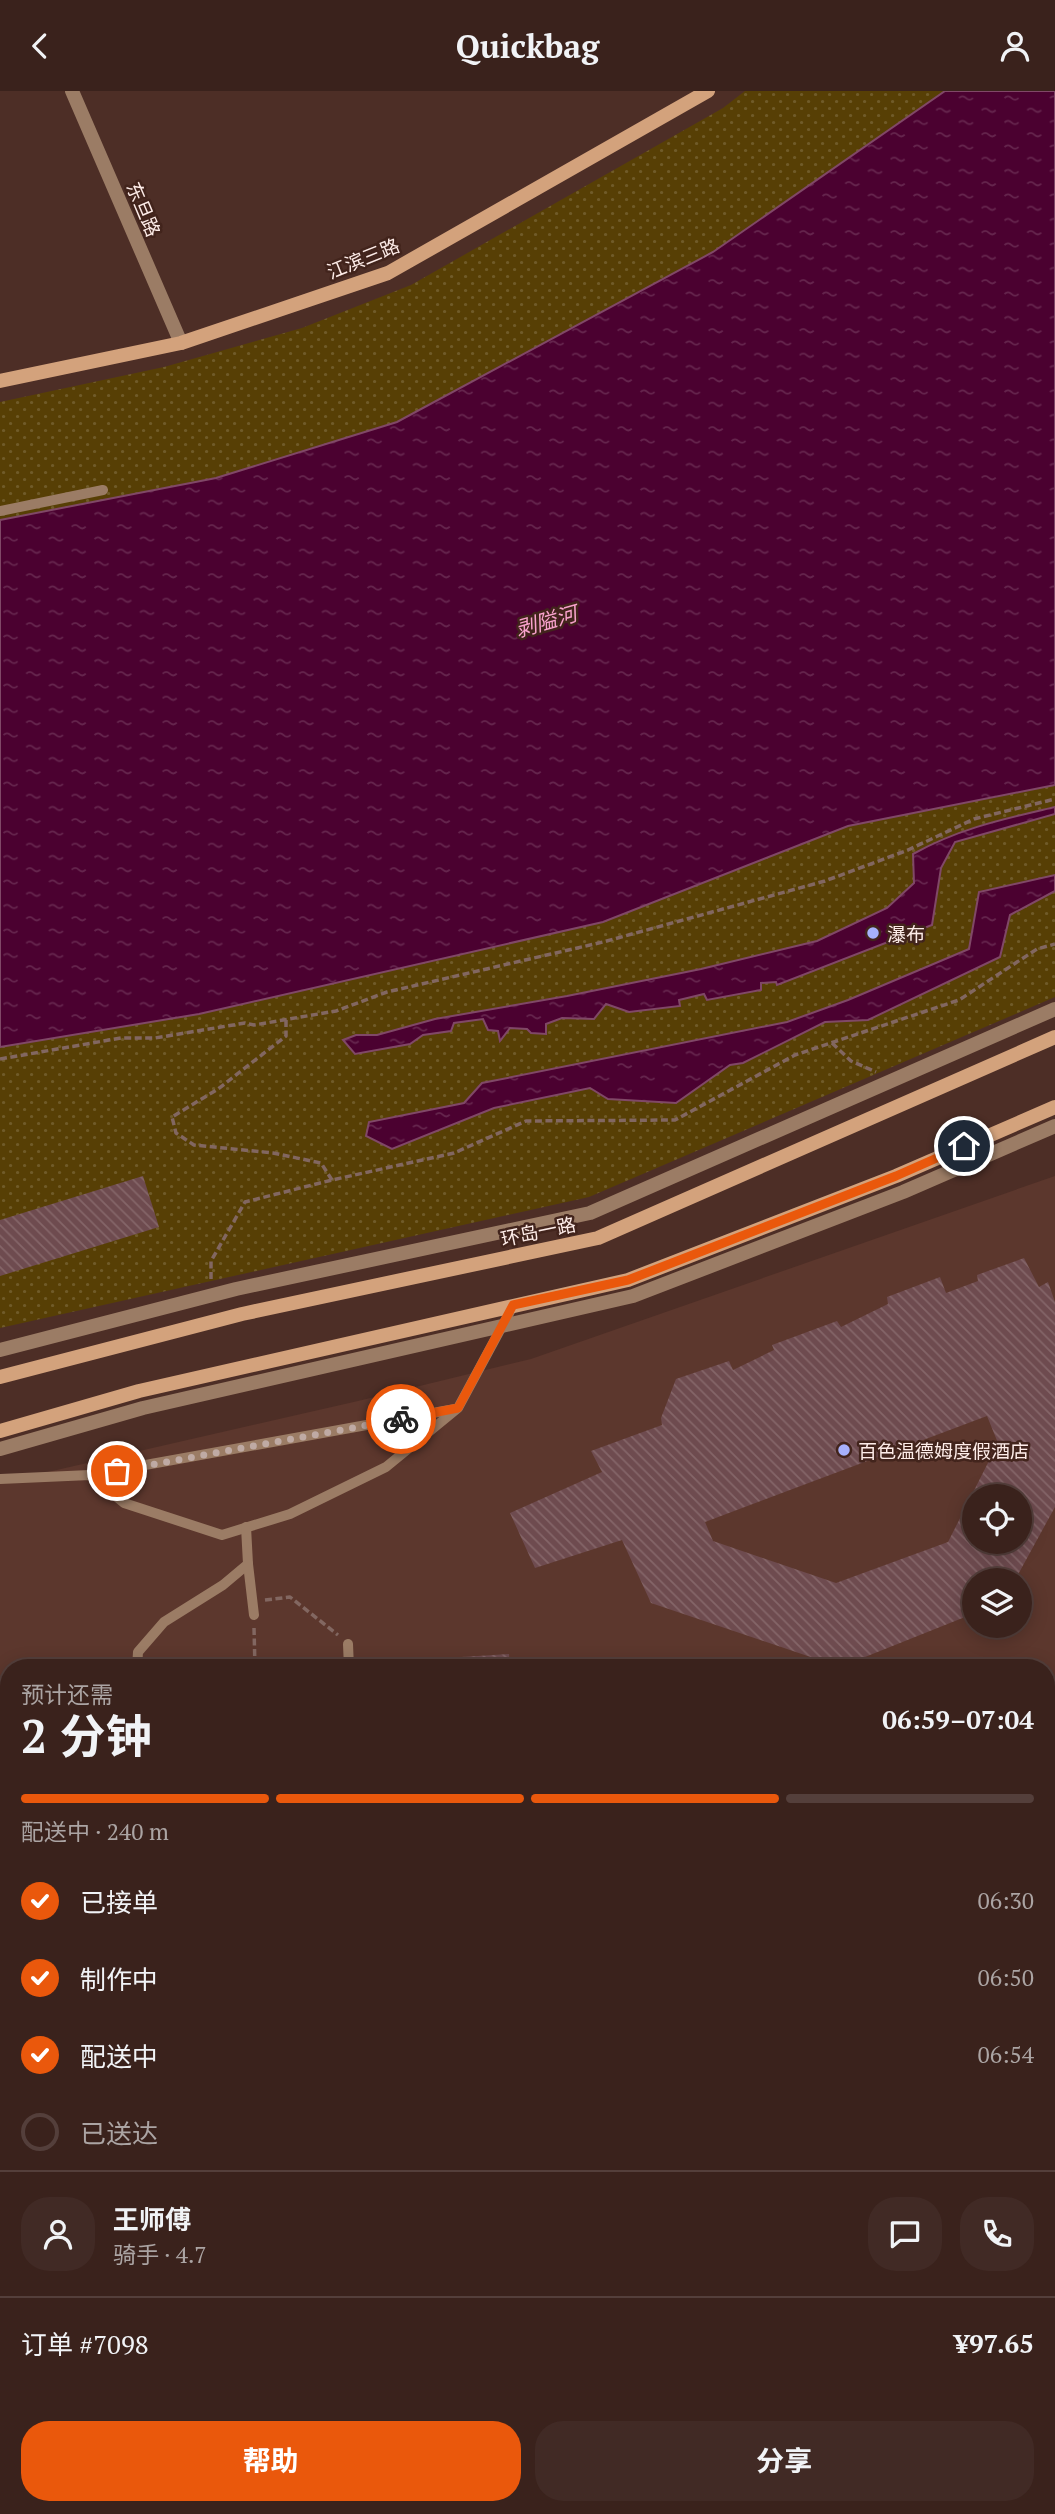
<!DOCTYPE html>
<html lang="zh">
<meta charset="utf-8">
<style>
:root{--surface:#3a221c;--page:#412a25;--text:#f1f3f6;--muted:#aba4a3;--line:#543f3b;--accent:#ea580c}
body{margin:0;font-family:"PT Serif","Noto Sans SC",serif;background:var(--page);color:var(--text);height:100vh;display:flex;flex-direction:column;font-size:26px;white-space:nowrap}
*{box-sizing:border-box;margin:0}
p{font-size:23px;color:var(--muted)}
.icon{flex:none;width:38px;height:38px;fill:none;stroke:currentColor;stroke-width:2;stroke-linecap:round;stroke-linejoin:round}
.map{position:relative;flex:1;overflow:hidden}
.sheet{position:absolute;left:0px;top:1568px;width:1055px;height:856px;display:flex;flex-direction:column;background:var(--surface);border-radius:28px 28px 0 0;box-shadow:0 4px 18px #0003,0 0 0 2px var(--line)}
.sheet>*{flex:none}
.controls{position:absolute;left:962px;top:1393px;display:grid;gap:14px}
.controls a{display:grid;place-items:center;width:70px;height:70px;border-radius:50%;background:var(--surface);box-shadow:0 4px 18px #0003,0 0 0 2px var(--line);font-size:35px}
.pin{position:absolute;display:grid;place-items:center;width:60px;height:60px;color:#fff;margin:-30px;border:4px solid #fff;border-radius:50%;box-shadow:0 2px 7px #0007}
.courier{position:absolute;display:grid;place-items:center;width:70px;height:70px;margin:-35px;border:5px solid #ea580c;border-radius:50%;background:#fff;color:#222;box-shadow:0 2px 9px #0007}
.overview em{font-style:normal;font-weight:700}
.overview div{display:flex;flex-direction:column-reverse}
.overview{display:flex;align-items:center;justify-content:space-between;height:119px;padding:0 21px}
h1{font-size:46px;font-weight:700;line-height:52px}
.bar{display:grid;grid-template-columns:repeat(4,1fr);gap:10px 7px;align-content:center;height:84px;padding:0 21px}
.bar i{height:9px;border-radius:5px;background:var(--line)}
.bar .active{background:var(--accent)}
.bar p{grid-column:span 4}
.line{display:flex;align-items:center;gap:18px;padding:0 21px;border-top:2px solid var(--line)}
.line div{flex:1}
.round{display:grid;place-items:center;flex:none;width:74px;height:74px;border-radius:28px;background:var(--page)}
ol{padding:0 21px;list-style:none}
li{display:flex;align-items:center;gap:21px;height:77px}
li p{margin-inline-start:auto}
li .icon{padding:7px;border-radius:50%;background:var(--accent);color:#fff;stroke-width:4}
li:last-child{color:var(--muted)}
li i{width:38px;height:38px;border:4px solid var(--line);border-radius:50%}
.button{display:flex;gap:14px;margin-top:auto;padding:14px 21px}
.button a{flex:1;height:80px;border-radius:28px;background:var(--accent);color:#fff;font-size:28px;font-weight:700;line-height:80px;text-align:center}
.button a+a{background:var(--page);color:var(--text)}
header{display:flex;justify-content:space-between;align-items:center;height:91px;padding:0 21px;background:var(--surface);font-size:32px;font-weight:700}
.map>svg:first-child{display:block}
</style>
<header><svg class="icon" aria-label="back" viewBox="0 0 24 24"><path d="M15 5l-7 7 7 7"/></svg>Quickbag<svg class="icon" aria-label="person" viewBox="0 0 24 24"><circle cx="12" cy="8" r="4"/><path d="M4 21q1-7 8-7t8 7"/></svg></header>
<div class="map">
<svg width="1055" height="2423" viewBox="0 0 1055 2423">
<defs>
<pattern id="park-dots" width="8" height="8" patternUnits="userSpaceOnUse" patternTransform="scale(1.75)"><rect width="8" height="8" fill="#573f05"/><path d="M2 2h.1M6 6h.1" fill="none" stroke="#705b29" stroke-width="1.8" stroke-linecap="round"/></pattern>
<pattern id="water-ripples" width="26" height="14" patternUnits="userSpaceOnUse" patternTransform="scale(1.75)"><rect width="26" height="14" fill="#4b0130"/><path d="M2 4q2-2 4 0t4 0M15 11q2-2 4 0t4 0" fill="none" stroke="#66264e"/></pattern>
<pattern id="building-back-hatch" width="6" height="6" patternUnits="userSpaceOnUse" patternTransform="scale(1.75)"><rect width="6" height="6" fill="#6e4b4f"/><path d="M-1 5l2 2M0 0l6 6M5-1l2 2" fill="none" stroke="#846568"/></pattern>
</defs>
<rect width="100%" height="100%" fill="#4d2e26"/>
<g fill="#5c372d" fill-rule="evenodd">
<path d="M1055,1085v537h-8l-1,-45h-1037v827l-9,-11v-1001l358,-82 173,-42zM975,1405h45v46h-45zM975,1489h45v46h-45z"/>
<polygon points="1047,2132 1055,2136 1055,2423 24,2423 18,2415 1046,2415"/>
</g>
<g fill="url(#park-dots)">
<polygon points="745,0 945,0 713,161 397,331 216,387 0,429 0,311 164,276 302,237 411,194 723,17"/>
<polygon points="1055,694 1055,906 589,1106 0,1237 0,956 199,923 603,831 848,735"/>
<polygon points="1047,1622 1055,1622 1055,2136 1046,2132"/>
</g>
<g fill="#573f05">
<rect x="0" y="2019" width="9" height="126"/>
<polygon points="783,2415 990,2415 987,2423 780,2423"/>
</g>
<g fill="url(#water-ripples)" stroke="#804867" stroke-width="2">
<polygon points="945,0 1055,0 1055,694 848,735 603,831 199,923 0,956 0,429 216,387 397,331 713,161"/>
<path d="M1055,716v7l-100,28 -14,26 -9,57 -155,60 -1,-3 -15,1v7l-54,10 -3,-6 -25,6 1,6 -51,6 -23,-8 -12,15 -32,-1 -16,6v10l-15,-1 -4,-4 -17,-1 -10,13 -2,-10 -10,-1 -5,-11 -29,4 -3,8 -28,4 -13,9 -55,10 -12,-14 13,-5h21l58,-16 132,-23 134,-27 116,-28 70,-33 27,-25 -1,-29c47,-26 91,-35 142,-47z"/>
<polygon points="1055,784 1055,800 1010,824 1000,866 868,929 825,931 743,972 730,974 676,1012 608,1008 590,997 494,1017 392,1058 366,1045 369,1031 464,1012 482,992 787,931 848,909 969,858 979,801"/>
</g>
<g fill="url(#building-back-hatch)" fill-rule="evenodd">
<polygon points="143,1085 159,1136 0,1185 0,1129"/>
<path d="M1024,1167l15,29 9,-5 7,20v205l-40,73h-40v33l-135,54 -189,-64 -29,-63 -87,28 -25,-55 92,-41 -11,-21 71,-26 -1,-7 15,-39 53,-18 4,9 41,-20 -2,-5 65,-24 4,6 47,-23 -1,-7 53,-20 6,16 32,-12 -1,-6zM987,1325l11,27 -50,99 -112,41 -123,-42 -8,-19zM975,1405h45v46h-45z"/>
<polygon points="509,1563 510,1577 431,1577 430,1568"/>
<polygon points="9,1680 9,1718 0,1718 0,1681"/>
<polygon points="0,1746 9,1746 9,1779 0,1780"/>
<polygon points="0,2280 9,2280 9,2387 0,2376"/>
<polygon points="31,2415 131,2415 121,2423 38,2423"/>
</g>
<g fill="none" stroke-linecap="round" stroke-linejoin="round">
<g stroke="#826761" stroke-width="3.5" stroke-dasharray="7 3.5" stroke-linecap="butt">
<polyline points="286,929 286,945 218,998 172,1026 176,1042 194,1054 273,1062 321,1072 332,1089"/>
<polyline points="832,952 851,970 876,981"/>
<polyline points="0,968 121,947 155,947 245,932 254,934 336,920 387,901 603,851 825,790 908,759 974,728 1055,708"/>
<polyline points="211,1188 211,1170 245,1111 332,1089 454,1062 526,1030 675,1029 795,964 959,909 1037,858 1055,853"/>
<polyline points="265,1509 290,1506 338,1544"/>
<polyline points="254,1537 255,1577"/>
</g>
<g stroke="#9b7c65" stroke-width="10">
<polyline points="0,420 103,399"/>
<polyline points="90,1384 455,1318"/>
<polyline points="0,1388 90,1384 124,1412 222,1444 290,1423 386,1376 458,1317 513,1215"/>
<polyline points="248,1473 254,1524"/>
<polyline points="348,1553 349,1577"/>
<polyline points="137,1577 138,1561 164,1531 223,1494 248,1473 246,1436"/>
<polyline points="0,2260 9,2260"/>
<polyline points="250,2415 253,2423"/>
<polyline points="295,2423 301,2415"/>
</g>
<polyline stroke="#9b7c65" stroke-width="14" points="0,2419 3,2423"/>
<g stroke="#9b7c65" stroke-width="14">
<polyline points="72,0 181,252"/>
<polyline points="0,1259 236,1198 590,1122 1055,918"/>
<polyline points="0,1358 143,1317 633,1205 903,1101 1055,1035"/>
</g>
<g stroke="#d3a27c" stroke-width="14">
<polyline points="0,290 181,252 388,182 708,0"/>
<polyline points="0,1286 242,1223 598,1147 1055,946"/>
<polyline points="0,1340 139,1300 628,1189 896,1085 1055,1016"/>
</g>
</g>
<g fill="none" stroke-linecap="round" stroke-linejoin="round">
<polyline stroke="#bfaaa4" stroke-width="7" stroke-dasharray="0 12.6" points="117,1380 401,1328"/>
<polyline stroke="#ea580c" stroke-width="9" points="401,1328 458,1317 513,1214 628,1189 896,1085 964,1055"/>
</g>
<g fill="#a7b1fc" stroke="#42241c" stroke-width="2.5">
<circle cx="873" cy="842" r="7"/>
<circle cx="844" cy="1359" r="7"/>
</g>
<g text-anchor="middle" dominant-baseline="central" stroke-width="5" stroke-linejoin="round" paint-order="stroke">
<g font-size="19" fill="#fdece8" stroke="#42241c">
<text transform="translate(144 118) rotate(67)">东旦路</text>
<text transform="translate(363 167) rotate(-22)">江滨三路</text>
<text transform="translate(538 1140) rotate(-12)">环岛一路</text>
</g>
<g font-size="19" fill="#fdece8" stroke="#42241c" text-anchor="start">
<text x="887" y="842">瀑布</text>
<text x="858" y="1359">百色温德姆度假酒店</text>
</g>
<g font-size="21" font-style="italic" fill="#f9a2cd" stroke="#42241c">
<text transform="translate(546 530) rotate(-16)">剥隘河</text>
</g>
</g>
</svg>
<div class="controls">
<a><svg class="icon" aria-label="locate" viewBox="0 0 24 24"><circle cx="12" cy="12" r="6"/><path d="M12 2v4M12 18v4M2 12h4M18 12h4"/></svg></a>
<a><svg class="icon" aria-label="layers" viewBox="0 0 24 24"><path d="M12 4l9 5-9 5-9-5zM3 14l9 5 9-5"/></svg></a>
</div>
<div class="pin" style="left:117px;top:1380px;background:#ea580c"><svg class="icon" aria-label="bag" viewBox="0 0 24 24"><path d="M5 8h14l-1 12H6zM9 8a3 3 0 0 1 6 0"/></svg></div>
<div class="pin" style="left:964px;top:1055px;background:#1f2937"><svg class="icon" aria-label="home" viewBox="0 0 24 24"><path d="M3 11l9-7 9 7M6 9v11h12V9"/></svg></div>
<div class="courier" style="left:401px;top:1328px"><svg class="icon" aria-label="bike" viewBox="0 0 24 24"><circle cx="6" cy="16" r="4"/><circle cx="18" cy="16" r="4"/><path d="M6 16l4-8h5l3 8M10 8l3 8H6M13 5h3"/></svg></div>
<section class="sheet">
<div class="overview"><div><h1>2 分钟</h1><p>预计还需</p></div><em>06:59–07:04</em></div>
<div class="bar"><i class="active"></i><i class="active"></i><i class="active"></i><i></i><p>配送中 · 240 m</p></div>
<ol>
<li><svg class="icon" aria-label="check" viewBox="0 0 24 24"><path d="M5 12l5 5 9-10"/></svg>已接单<p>06:30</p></li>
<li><svg class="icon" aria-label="check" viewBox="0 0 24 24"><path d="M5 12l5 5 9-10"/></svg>制作中<p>06:50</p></li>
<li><svg class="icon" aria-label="check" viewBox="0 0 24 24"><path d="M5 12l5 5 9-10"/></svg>配送中<p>06:54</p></li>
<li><i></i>已送达</li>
</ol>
<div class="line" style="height:126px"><a class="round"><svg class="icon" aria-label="person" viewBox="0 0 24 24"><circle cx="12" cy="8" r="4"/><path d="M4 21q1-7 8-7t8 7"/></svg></a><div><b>王师傅</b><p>骑手 · 4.7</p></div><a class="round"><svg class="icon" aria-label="chat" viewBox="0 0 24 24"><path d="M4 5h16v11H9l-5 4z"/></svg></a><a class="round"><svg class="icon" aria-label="phone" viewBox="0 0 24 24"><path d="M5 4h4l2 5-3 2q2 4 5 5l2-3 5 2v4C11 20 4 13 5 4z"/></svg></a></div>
<div class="line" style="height:91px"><div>订单 #7098</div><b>¥97.65</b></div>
<div class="button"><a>帮助</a><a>分享</a></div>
</section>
</div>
